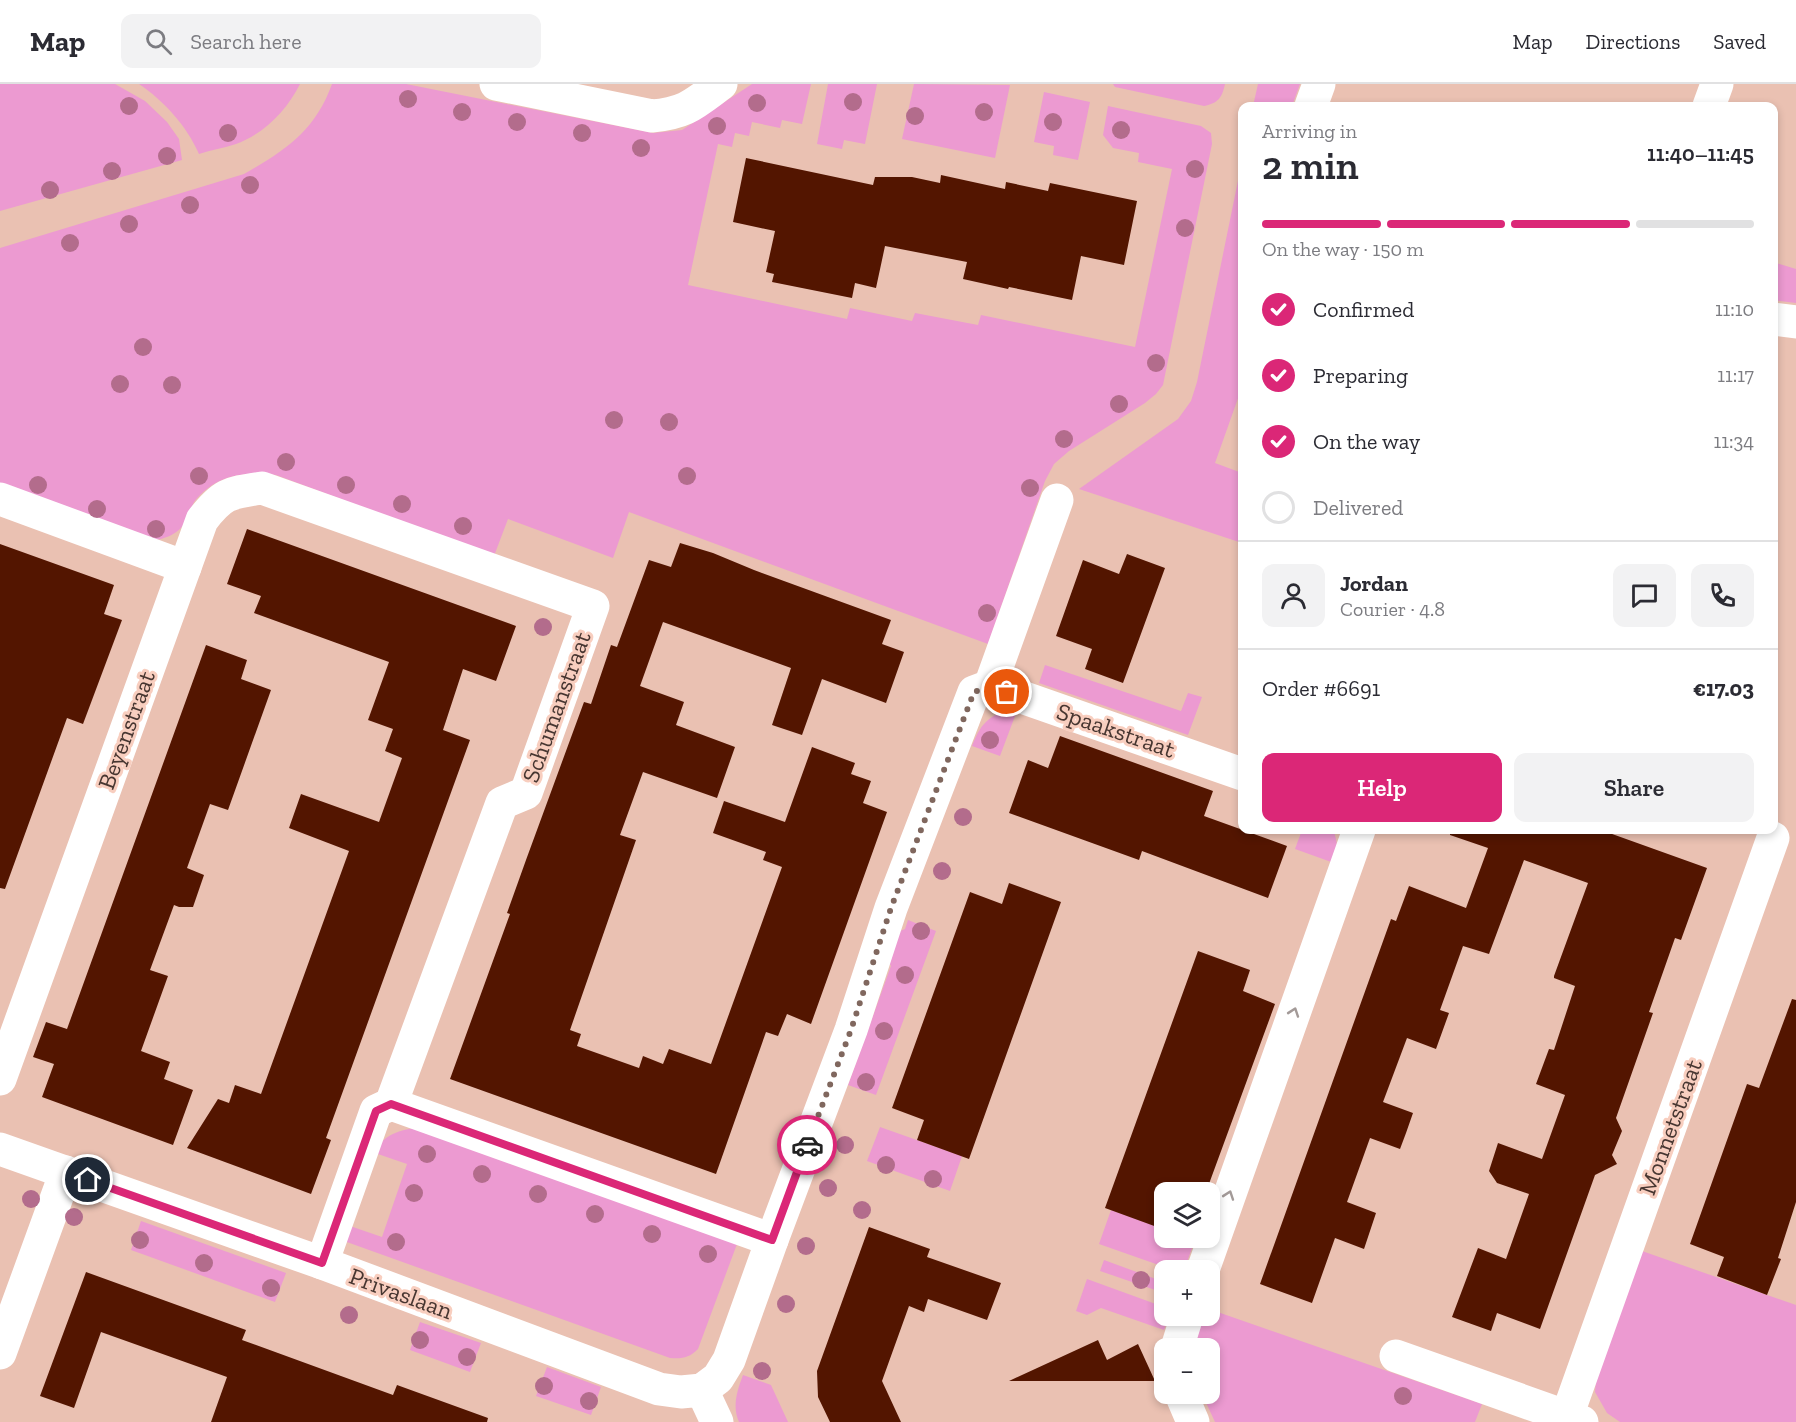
<!DOCTYPE html>
<meta charset="utf-8">
<style>
:root{--surface:#fff;--page:#f2f2f3;--text:#2b2b33;--muted:#7c7c81;--line:#e1e1e2;--accent:#db2777}
body{margin:0;font-family:"Zilla Slab",serif;background:var(--page);color:var(--text);height:100vh;display:flex;flex-direction:column;font-size:22px;white-space:nowrap}
*{box-sizing:border-box;margin:0}
p{font-size:20px;color:var(--muted)}
.icon{flex:none;width:33px;height:33px;fill:none;stroke:currentColor;stroke-width:2;stroke-linecap:round;stroke-linejoin:round}
.map{position:relative;flex:1;overflow:hidden}
.sheet{position:absolute;left:1238px;top:18px;width:540px;height:732px;display:flex;flex-direction:column;background:var(--surface);border-radius:12px;box-shadow:0 3px 9px #0003}
.sheet>*{flex:none}
.fabs{position:absolute;left:1154px;top:1098px;display:grid;gap:12px}
.fabs a{display:grid;place-items:center;width:66px;height:66px;border-radius:12px;background:var(--surface);box-shadow:0 3px 9px #0003;font-size:30px}
.pin{position:absolute;display:grid;place-items:center;width:51px;height:51px;color:#fff;margin:-26px;border:3px solid #fff;border-radius:50%;box-shadow:0 2px 6px #0007}
.courier{position:absolute;display:grid;place-items:center;width:60px;height:60px;margin:-30px;border:4px solid #db2777;border-radius:50%;background:#fff;color:#222;box-shadow:0 2px 8px #0007}
.overview em{font-style:normal;font-weight:600}
.overview div{display:flex;flex-direction:column-reverse}
.overview{display:flex;align-items:center;justify-content:space-between;height:102px;padding:0 24px}
h1{font-size:39px;font-weight:600;line-height:45px}
.bar{display:grid;grid-template-columns:repeat(4,1fr);gap:9px 6px;align-content:center;height:72px;padding:0 24px}
.bar i{height:8px;border-radius:4px;background:var(--line)}
.bar .on{background:var(--accent)}
.bar p{grid-column:span 4}
.line{display:flex;align-items:center;gap:15px;padding:0 24px;border-top:2px solid var(--line)}
.line div{flex:1}
.round{display:grid;place-items:center;flex:none;width:63px;height:63px;border-radius:12px;background:var(--page)}
ol{padding:0 24px;list-style:none}
li{display:flex;align-items:center;gap:18px;height:66px}
li p{margin-inline-start:auto}
li .icon{padding:6px;border-radius:50%;background:var(--accent);color:#fff;stroke-width:4}
li:last-child{color:var(--muted)}
li i{width:33px;height:33px;border:3px solid var(--line);border-radius:50%}
.action{display:flex;gap:12px;margin-top:auto;padding:12px 24px}
.action a{flex:1;height:69px;border-radius:12px;background:var(--accent);color:#fff;font-size:24px;font-weight:600;line-height:69px;text-align:center}
.action a+a{background:var(--page);color:var(--text)}
header{display:flex;align-items:center;gap:36px;box-sizing:border-box;height:84px;padding:0 30px;background:var(--surface);border-bottom:2px solid var(--line)}
header strong{font-size:28px}
nav{display:flex;gap:33px;margin-inline-start:auto;font-size:21px}
.search{width:420px;height:54px;background:var(--page);display:flex;align-items:center;gap:15px;box-sizing:border-box;padding:0 21px;border-radius:12px;color:var(--muted);font-size:22px}
.map>svg:first-child{display:block}
</style>
<header>
<strong>Map</strong>
<div class="search"><svg class="icon" aria-label="search" viewBox="0 0 24 24"><circle cx="10" cy="10" r="6"/><path d="M15 15l6 6"/></svg>Search here</div>
<nav><a>Map</a><a>Directions</a><a>Saved</a></nav>
</header>
<div class="map">
<svg width="1796" height="1338" viewBox="0 0 1796 1338">
<rect width="100%" height="100%" fill="#eac1b2"/>
<g fill="#ec9ad1">
<polygon points="0,0 115,0 145,17 167,38 179,55 182,76 0,127"/>
<path d="M139,0h161c-13,26 -36,50 -64,60 -12,4 -25,6 -37,10 -12,-28 -35,-53 -60,-70z"/>
<path d="M332,0h74l247,49 29,-3 70,-46h59l-9,40 -20,-4 -2,8 -28,-6 -3,14 -14,-3 -3,14 -14,-3 -30,141 159,34 3,-11 62,13 3,-8 63,12 3,-10 154,32 37,-178 -34,-7 1,-9 -26,-5 -10,-13 5,-29 93,20 10,7 1,11 -49,241 -7,9 -11,9 -76,48 -15,13 -9,17 -57,163 -359,-132 -16,46 -105,-39 -14,37 -218,-81c-32,-3 -60,-1 -82,27 -2,4 -4,8 -5,13 -7,16 -16,21 -32,25l-157,-55v-237l244,-74c42,-24 71,-43 88,-90z"/>
<polygon points="828,0 877,0 865,60 844,56 842,65 817,60"/>
<polygon points="914,0 1010,1 995,74 902,55"/>
<path d="M1113,0h112c-3,14 -7,19 -21,22l-89,-19z"/>
<polygon points="1258,0 1300,0 1292,22 1253,22"/>
<polygon points="1044,8 1090,18 1078,76 1053,71 1054,62 1034,58"/>
<polygon points="1242,77 1242,303 1215,379 1242,389 1242,459 1079,405 1178,335 1191,317 1197,298"/>
<polygon points="1773,178 1796,185 1796,219 1773,216"/>
<polygon points="1045,581 1181,627 1188,609 1202,613 1188,651 1039,599"/>
<path d="M1018,624l-18,48 -28,-10c10,-26 19,-32 46,-38z"/>
<path d="M1302,746h31c5,12 5,21 1,33l-39,-14z"/>
<polygon points="908,836 936,847 876,1011 848,1001 891,882 881,863 884,854 905,845"/>
<path d="M419,1043l318,117 -39,105c-9,9 -16,10 -28,9l-326,-117 6,-15 32,11 25,-73 -32,-11c7,-19 26,-23 44,-26z"/>
<polygon points="880,1043 962,1072 950,1107 867,1077"/>
<polygon points="1111,1126 1164,1145 1164,1154 1188,1154 1195,1156 1184,1186 1173,1186 1099,1160"/>
<polygon points="141,1137 286,1189 275,1218 131,1166"/>
<polygon points="1642,1167 1796,1221 1796,1338 1620,1338 1607,1329 1595,1308 1597,1283"/>
<polygon points="1104,1176 1164,1198 1164,1209 1100,1187"/>
<polygon points="1087,1195 1164,1223 1164,1232 1169,1232 1164,1246 1101,1224 1087,1231 1076,1227"/>
<polygon points="1209,1225 1482,1320 1475,1338 1215,1338 1202,1310 1209,1310 1209,1264 1191,1264 1202,1232 1209,1232"/>
<polygon points="420,1238 481,1259 470,1288 410,1266"/>
<polygon points="547,1283 601,1303 591,1331 536,1312"/>
<path d="M743,1291l28,10 17,37h-49c-7,-16 -2,-31 4,-47z"/>
</g>
<g fill="#531500">
<polygon points="746,74 873,101 875,93 912,93 940,99 941,91 1005,105 1006,98 1048,107 1050,99 1137,117 1124,181 1081,172 1072,216 1009,203 1008,205 963,195 967,178 885,162 876,204 855,199 852,214 772,198 774,190 766,188 775,147 733,138"/>
<polygon points="247,445 516,542 496,597 463,585 443,646 470,656 326,1054 331,1056 311,1110 187,1064 218,1015 229,1019 235,1001 261,1010 349,767 289,744 301,710 379,738 402,674 385,667 393,645 368,636 389,578 254,529 261,512 227,500"/>
<polygon points="680,459 713,469 754,486 891,536 882,560 904,568 886,619 822,595 802,651 772,641 791,584 663,538 640,602 684,618 676,641 735,663 717,714 643,688 620,751 636,756 570,946 581,950 577,962 639,984 643,972 663,980 669,965 711,980 782,783 763,776 766,768 713,749 724,717 785,738 812,663 855,679 851,690 871,697 863,719 887,728 811,940 787,930 778,952 766,948 716,1090 450,995 510,830 507,829 526,776 584,618 591,620 611,561 617,563 649,476 671,483"/>
<polygon points="0,460 114,501 104,530 122,536 83,640 67,634 5,805 0,804"/>
<polygon points="1127,470 1165,484 1123,599 1085,585 1092,565 1056,552 1083,476 1119,490"/>
<polygon points="206,561 247,576 241,595 271,606 228,726 210,720 187,784 204,791 193,823 179,823 174,821 150,886 168,892 141,967 170,978 164,995 193,1006 173,1061 42,1013 54,980 33,973 46,938 67,945"/>
<polygon points="1060,652 1213,707 1204,732 1287,762 1268,814 1142,767 1139,776 1009,729 1028,676 1048,684"/>
<polygon points="1450,746 1601,746 1707,784 1681,856 1675,854 1649,928 1653,929 1616,1034 1622,1047 1612,1071 1617,1080 1595,1091 1540,1245 1497,1229 1491,1247 1452,1233 1478,1164 1506,1175 1529,1110 1497,1099 1489,1087 1498,1059 1542,1075 1565,1011 1536,1000 1549,965 1554,966 1575,902 1554,894 1554,892 1588,799 1524,776 1489,870 1463,862 1440,926 1449,929 1436,965 1407,954 1383,1018 1413,1029 1406,1049 1400,1065 1370,1054 1347,1118 1376,1129 1364,1165 1335,1154 1312,1219 1260,1200 1391,835 1396,837 1409,802 1466,824 1488,764 1450,751"/>
<polygon points="1009,799 1061,818 969,1075 917,1056 924,1036 892,1024 970,808 1002,820"/>
<polygon points="1198,867 1250,886 1243,907 1275,920 1206,1108 1164,1108 1164,1124 1157,1143 1105,1124"/>
<polygon points="1792,915 1796,916 1796,1118 1778,1174 1781,1175 1767,1211 1717,1192 1724,1173 1690,1160 1747,1000 1759,1004"/>
<polygon points="869,1143 930,1165 927,1173 1001,1199 987,1236 928,1215 924,1228 909,1222 882,1297 901,1338 830,1338 818,1313 817,1287"/>
<polygon points="86,1188 246,1246 242,1256 393,1311 397,1301 488,1334 487,1338 211,1338 227,1293 101,1248 74,1324 40,1312"/>
<polygon points="1098,1256 1107,1276 1138,1260 1155,1297 1009,1297"/>
</g>
<g fill="none" stroke-linecap="round" stroke-linejoin="round">
<g stroke="#fff" stroke-width="33">
<path d="M496,0l156,32c34,-3 42,-12 69,-32"/>
<polyline points="1311,22 1319,0"/>
<polyline points="1709,22 1717,0"/>
<polyline points="1773,235 1796,238"/>
<polyline points="0,415 185,483"/>
<polyline points="990,602 1057,416"/>
<path d="M0,995l202,-559c21,-27 27,-27 60,-32l331,118 -67,187 -24,10 -111,301 -15,7 -54,152"/>
<polyline points="391,1020 772,1156"/>
<polyline points="0,1065 322,1179 659,1305 681,1308 702,1306 717,1338"/>
<polyline points="1203,1186 1359,746"/>
<polyline points="1177,1264 1187,1232"/>
<polyline points="0,1269 66,1088"/>
<polyline points="1396,1272 1582,1338"/>
<polyline points="702,1306 718,1294 729,1276 772,1156 851,946 891,824 974,608 990,602 1242,690"/>
<polyline points="1181,1310 1193,1338"/>
<polyline points="1567,1332 1773,754"/>
</g>
</g>
<g fill="#b36c8c">
<circle cx="408" cy="15" r="9"/>
<circle cx="853" cy="18" r="9"/>
<circle cx="757" cy="19" r="9"/>
<circle cx="129" cy="22" r="9"/>
<circle cx="462" cy="28" r="9"/>
<circle cx="984" cy="28" r="9"/>
<circle cx="915" cy="32" r="9"/>
<circle cx="517" cy="38" r="9"/>
<circle cx="1053" cy="38" r="9"/>
<circle cx="717" cy="42" r="9"/>
<circle cx="1121" cy="46" r="9"/>
<circle cx="228" cy="49" r="9"/>
<circle cx="582" cy="49" r="9"/>
<circle cx="641" cy="64" r="9"/>
<circle cx="167" cy="72" r="9"/>
<circle cx="1195" cy="85" r="9"/>
<circle cx="112" cy="87" r="9"/>
<circle cx="250" cy="101" r="9"/>
<circle cx="50" cy="106" r="9"/>
<circle cx="190" cy="121" r="9"/>
<circle cx="129" cy="140" r="9"/>
<circle cx="1185" cy="144" r="9"/>
<circle cx="70" cy="159" r="9"/>
<circle cx="143" cy="263" r="9"/>
<circle cx="1156" cy="279" r="9"/>
<circle cx="120" cy="300" r="9"/>
<circle cx="172" cy="301" r="9"/>
<circle cx="1119" cy="320" r="9"/>
<circle cx="614" cy="336" r="9"/>
<circle cx="669" cy="338" r="9"/>
<circle cx="1064" cy="355" r="9"/>
<circle cx="286" cy="378" r="9"/>
<circle cx="199" cy="392" r="9"/>
<circle cx="687" cy="392" r="9"/>
<circle cx="38" cy="401" r="9"/>
<circle cx="346" cy="401" r="9"/>
<circle cx="1030" cy="404" r="9"/>
<circle cx="402" cy="420" r="9"/>
<circle cx="97" cy="425" r="9"/>
<circle cx="463" cy="442" r="9"/>
<circle cx="156" cy="445" r="9"/>
<circle cx="987" cy="529" r="9"/>
<circle cx="543" cy="543" r="9"/>
<circle cx="990" cy="656" r="9"/>
<circle cx="963" cy="733" r="9"/>
<circle cx="942" cy="787" r="9"/>
<circle cx="921" cy="847" r="9"/>
<circle cx="905" cy="891" r="9"/>
<circle cx="884" cy="947" r="9"/>
<circle cx="866" cy="998" r="9"/>
<circle cx="845" cy="1061" r="9"/>
<circle cx="427" cy="1070" r="9"/>
<circle cx="886" cy="1081" r="9"/>
<circle cx="482" cy="1090" r="9"/>
<circle cx="933" cy="1095" r="9"/>
<circle cx="828" cy="1104" r="9"/>
<circle cx="414" cy="1109" r="9"/>
<circle cx="538" cy="1110" r="9"/>
<circle cx="31" cy="1115" r="9"/>
<circle cx="862" cy="1126" r="9"/>
<circle cx="595" cy="1130" r="9"/>
<circle cx="74" cy="1133" r="9"/>
<circle cx="652" cy="1150" r="9"/>
<circle cx="140" cy="1156" r="9"/>
<circle cx="396" cy="1158" r="9"/>
<circle cx="806" cy="1162" r="9"/>
<circle cx="708" cy="1170" r="9"/>
<circle cx="204" cy="1179" r="9"/>
<circle cx="1141" cy="1196" r="9"/>
<circle cx="271" cy="1204" r="9"/>
<circle cx="786" cy="1220" r="9"/>
<circle cx="349" cy="1231" r="9"/>
<circle cx="420" cy="1256" r="9"/>
<circle cx="467" cy="1273" r="9"/>
<circle cx="762" cy="1287" r="9"/>
<circle cx="544" cy="1302" r="9"/>
<circle cx="1403" cy="1312" r="9"/>
<circle cx="589" cy="1317" r="9"/>
</g>
<defs><path id="oneway-chevron" d="M-2-3.5L2.5 0L-2 3.5" fill="none" stroke-width="1.6" stroke-linecap="round" stroke-linejoin="round" transform="scale(1.5)"/></defs>
<g stroke="#a39a98">
<use href="#oneway-chevron" transform="translate(1294 928) rotate(-71)"/>
<use href="#oneway-chevron" transform="translate(1229 1111) rotate(-71)"/>
</g>
<g fill="none" stroke-linecap="round" stroke-linejoin="round">
<polyline stroke="#80675e" stroke-width="6" stroke-dasharray="0 10.8" points="807,1061 851,946 891,824 974,608 990,602 1007,608"/>
<polyline stroke="#db2777" stroke-width="8" points="88,1096 322,1179 376,1027 391,1020 772,1156 807,1061"/>
</g>
<g text-anchor="middle" dominant-baseline="central" stroke-width="6" stroke-linejoin="round" paint-order="stroke">
<g font-size="24" fill="#473631" stroke="#f8cebf">
<text transform="translate(556 623) rotate(-70)">Schumanstraat</text>
<text transform="translate(126 646) rotate(-70)">Beyenstraat</text>
<text transform="translate(1116 646) rotate(19)">Spaakstraat</text>
<text transform="translate(1670 1043) rotate(-70)">Monnetstraat</text>
<text transform="translate(401 1209) rotate(20)">Privaslaan</text>
</g>
</g>
</svg>
<div class="fabs">
<a><svg class="icon" aria-label="layers" viewBox="0 0 24 24"><path d="M12 4l9 5-9 5-9-5zM3 14l9 5 9-5"/></svg></a>
<a>+</a>
<a>−</a>
</div>
<div class="pin" style="left:1007px;top:608px;background:#ea580c"><svg class="icon" aria-label="bag" viewBox="0 0 24 24"><path d="M5 8h14l-1 12H6zM9 8a3 3 0 0 1 6 0"/></svg></div>
<div class="pin" style="left:88px;top:1096px;background:#1f2937"><svg class="icon" aria-label="home" viewBox="0 0 24 24"><path d="M3 11l9-7 9 7M6 9v11h12V9"/></svg></div>
<div class="courier" style="left:807px;top:1061px"><svg class="icon" aria-label="car" viewBox="0 0 24 24"><path d="M5 17H2v-5l4-1 3-4h7l3 4 3 1v5h-3M9 17h6M6 11h13"/><circle cx="7" cy="17" r="2"/><circle cx="17" cy="17" r="2"/></svg></div>
<section class="sheet">
<div class="overview"><div><h1>2 min</h1><p>Arriving in</p></div><em>11:40–11:45</em></div>
<div class="bar"><i class="on"></i><i class="on"></i><i class="on"></i><i></i><p>On the way · 150 m</p></div>
<ol>
<li><svg class="icon" aria-label="check" viewBox="0 0 24 24"><path d="M5 12l5 5 9-10"/></svg>Confirmed<p>11:10</p></li>
<li><svg class="icon" aria-label="check" viewBox="0 0 24 24"><path d="M5 12l5 5 9-10"/></svg>Preparing<p>11:17</p></li>
<li><svg class="icon" aria-label="check" viewBox="0 0 24 24"><path d="M5 12l5 5 9-10"/></svg>On the way<p>11:34</p></li>
<li><i></i>Delivered</li>
</ol>
<div class="line" style="height:108px"><a class="round"><svg class="icon" aria-label="person" viewBox="0 0 24 24"><circle cx="12" cy="8" r="4"/><path d="M4 21q1-7 8-7t8 7"/></svg></a><div><b>Jordan</b><p>Courier · 4.8</p></div><a class="round"><svg class="icon" aria-label="chat" viewBox="0 0 24 24"><path d="M4 5h16v11H9l-5 4z"/></svg></a><a class="round"><svg class="icon" aria-label="phone" viewBox="0 0 24 24"><path d="M5 4h4l2 5-3 2q2 4 5 5l2-3 5 2v4C11 20 4 13 5 4z"/></svg></a></div>
<div class="line" style="height:78px"><div>Order #6691</div><b>€17.03</b></div>
<div class="action"><a>Help</a><a>Share</a></div>
</section>
</div>
